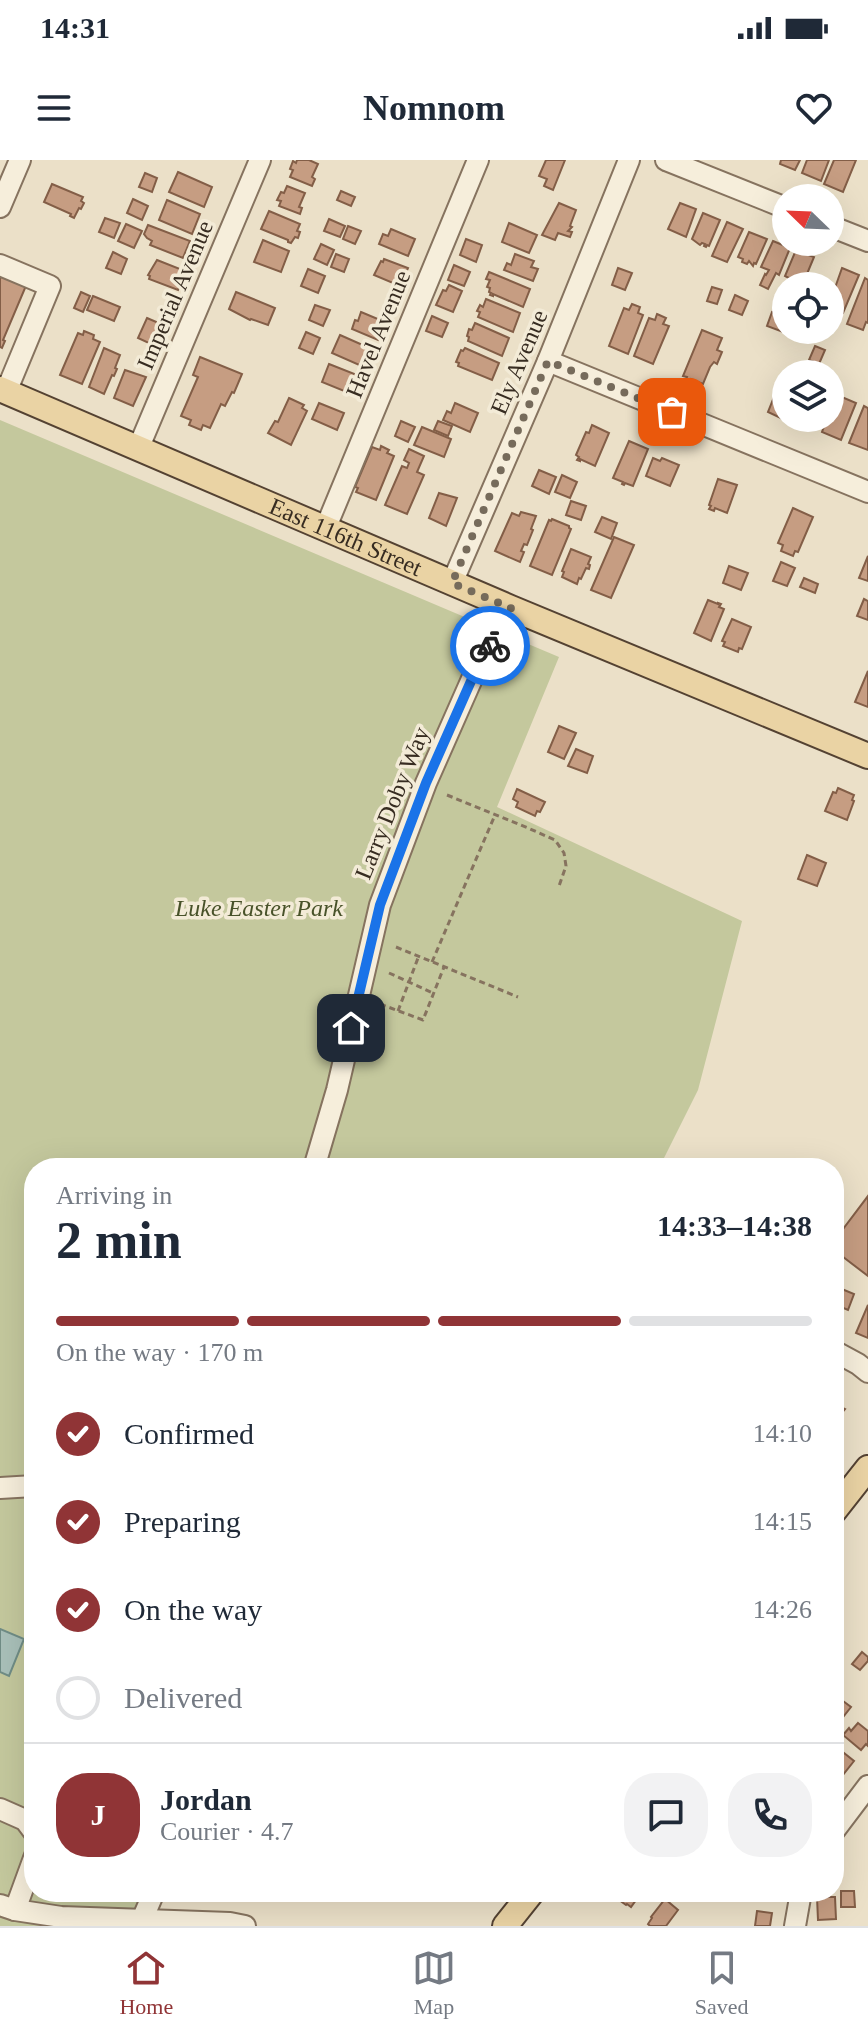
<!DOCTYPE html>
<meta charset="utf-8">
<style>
:root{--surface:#fff;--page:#f2f2f3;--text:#1f2937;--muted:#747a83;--line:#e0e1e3;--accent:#903436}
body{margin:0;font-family:Georgia,serif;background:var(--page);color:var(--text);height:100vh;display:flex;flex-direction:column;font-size:30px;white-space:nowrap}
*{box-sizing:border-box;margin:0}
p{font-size:26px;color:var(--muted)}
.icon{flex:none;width:44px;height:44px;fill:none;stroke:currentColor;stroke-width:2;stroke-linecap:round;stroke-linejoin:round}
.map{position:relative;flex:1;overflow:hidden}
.sheet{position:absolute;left:24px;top:998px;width:820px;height:744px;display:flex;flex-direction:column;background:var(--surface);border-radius:32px;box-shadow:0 8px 32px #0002}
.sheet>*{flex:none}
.needle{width:52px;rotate:293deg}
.buttons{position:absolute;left:772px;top:24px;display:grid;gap:16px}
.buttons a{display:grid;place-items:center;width:72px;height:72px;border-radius:50%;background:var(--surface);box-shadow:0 8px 32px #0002;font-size:40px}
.pin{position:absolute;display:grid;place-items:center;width:68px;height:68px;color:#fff;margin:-34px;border-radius:16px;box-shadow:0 4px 12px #0006}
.courier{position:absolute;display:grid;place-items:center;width:80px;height:80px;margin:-40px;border:6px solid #1a73e8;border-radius:50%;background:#fff;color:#222;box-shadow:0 2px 10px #0007}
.overview em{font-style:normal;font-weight:700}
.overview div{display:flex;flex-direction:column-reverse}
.overview{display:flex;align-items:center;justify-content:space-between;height:136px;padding:0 32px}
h1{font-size:52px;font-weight:700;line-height:60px}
.bar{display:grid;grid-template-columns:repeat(4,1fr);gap:12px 8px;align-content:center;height:96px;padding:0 32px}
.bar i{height:10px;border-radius:6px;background:var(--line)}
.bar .selected{background:var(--accent)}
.bar p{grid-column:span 4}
.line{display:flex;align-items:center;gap:20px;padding:0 32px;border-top:2px solid var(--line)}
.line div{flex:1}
.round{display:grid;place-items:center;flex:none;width:84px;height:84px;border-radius:32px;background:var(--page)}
ol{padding:0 32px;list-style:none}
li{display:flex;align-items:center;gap:24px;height:88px}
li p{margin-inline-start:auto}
li .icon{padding:8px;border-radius:50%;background:var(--accent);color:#fff;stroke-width:4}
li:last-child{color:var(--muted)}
li i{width:44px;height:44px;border:4px solid var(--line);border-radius:50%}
.status{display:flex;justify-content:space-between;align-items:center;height:56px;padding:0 40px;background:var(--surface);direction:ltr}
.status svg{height:22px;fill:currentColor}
header{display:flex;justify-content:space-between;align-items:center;height:104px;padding:0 32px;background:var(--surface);font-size:36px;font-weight:700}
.tab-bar{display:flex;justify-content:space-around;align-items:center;height:112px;border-top:2px solid var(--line);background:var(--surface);font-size:22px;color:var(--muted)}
.tab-bar a{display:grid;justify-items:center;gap:4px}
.tab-bar .selected{color:var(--accent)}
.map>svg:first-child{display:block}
</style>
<div class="status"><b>14:31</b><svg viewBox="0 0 49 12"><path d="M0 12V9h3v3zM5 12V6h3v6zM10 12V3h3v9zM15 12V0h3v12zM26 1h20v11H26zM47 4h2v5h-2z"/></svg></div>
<header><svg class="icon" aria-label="menu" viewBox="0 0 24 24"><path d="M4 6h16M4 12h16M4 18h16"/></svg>Nomnom<svg class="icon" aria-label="heart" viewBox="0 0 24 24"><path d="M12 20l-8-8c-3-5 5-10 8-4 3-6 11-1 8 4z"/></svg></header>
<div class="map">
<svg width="868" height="1766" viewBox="0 0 868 1766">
<rect width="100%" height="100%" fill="#ebe0c8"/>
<polygon fill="#c4c89d" points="0,260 559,497 497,647 742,761 698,930 659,1008 34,1008 34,1732 120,1732 185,1766 0,1766"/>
<polygon fill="#a9c0b9" stroke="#708d86" stroke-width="2" points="0,1469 24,1479 9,1516 0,1512"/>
<g fill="#c69d82" stroke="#835e47" stroke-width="2">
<polygon points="297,0 309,0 318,4 312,17 315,19 312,26 290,17 293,10 290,9 293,1 296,3"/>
<polygon points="546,0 565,0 553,30 544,26 547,19 539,16"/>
<polygon points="781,0 800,0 795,10 780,4"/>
<polygon points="807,0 829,0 821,21 802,13"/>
<polygon points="834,0 856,0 843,32 824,24"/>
<polygon points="178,12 212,27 204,47 169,32"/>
<polygon points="145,13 157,18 152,32 139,27"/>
<polygon points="52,24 83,37 81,41 84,43 81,49 79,48 74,58 70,56 71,54 44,42"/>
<polygon points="287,26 305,33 299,47 302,48 300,54 279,46 281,41 277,40 281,32 284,33"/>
<polygon points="341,31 355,37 351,46 337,40"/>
<polygon points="133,39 148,46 142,60 127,53"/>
<polygon points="167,40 200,54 192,74 159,60"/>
<polygon points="559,43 576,50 570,66 572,67 568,71 572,72 570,77 558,73 555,80 542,75"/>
<polygon points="680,43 696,49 686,77 668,69"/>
<polygon points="269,51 300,64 297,71 300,72 298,78 295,77 291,83 288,82 288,80 261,69"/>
<polygon points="703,53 720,60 709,86 707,85 706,87 704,86 705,84 702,83 700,85 692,79"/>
<polygon points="105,58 120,63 114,78 99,72"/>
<polygon points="329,59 345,66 340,77 324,71"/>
<polygon points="727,62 743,69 727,102 712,96"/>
<polygon points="509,63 537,75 529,93 502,82"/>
<polygon points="126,64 142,71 134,88 118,81"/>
<polygon points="148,65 190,81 183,98 150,85 152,81 147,78 144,74"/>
<polygon points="348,66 361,71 355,84 343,79"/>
<polygon points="391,69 415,79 408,96 379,84 383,74 388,76"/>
<polygon points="749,72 767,79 756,104 754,103 753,106 749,101 747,104 742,102 743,99 738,97"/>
<polygon points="466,79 482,85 476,102 460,95"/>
<polygon points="263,80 289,91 281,112 254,102"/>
<polygon points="773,81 790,88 779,115 776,113 768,129 760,125 765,114 766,115 769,110 761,107"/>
<polygon points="321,84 334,90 327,105 314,99"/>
<polygon points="796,90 809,93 808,95 814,97 802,126 786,126 789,118 785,116"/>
<polygon points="113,92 127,99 121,114 106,108"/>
<polygon points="336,94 349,99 344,112 331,107"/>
<polygon points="515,94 534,101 531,107 538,109 533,121 504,110 507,103 511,105"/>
<polygon points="384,99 408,108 400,126 374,115 381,101 383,102"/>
<polygon points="157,100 185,111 178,130 149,119 150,116 148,115"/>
<polygon points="454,105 470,112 464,126 448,120"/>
<polygon points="618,108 632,113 625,130 612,125"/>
<polygon points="842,108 859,115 843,153 834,150 836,144 830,142"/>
<polygon points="308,109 325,116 318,133 301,126"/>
<polygon points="3,111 28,121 3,180 5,181 2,188 0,187 0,119"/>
<polygon points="489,112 530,129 523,147 493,134 493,136 490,135 491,133 489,132 490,128 487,127 490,120 486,119"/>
<polygon points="865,118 868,120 868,163 866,162 863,170 847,164"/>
<polygon points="449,125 462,131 453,152 436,145 443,130 446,131"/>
<polygon points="712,127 722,130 717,144 707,141"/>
<polygon points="81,132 90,136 83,152 74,148"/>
<polygon points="236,132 275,148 268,165 251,159 250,160 229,149"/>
<polygon points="735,135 748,141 742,155 729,150"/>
<polygon points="93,136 120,147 114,161 87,150"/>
<polygon points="486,139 520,153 513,172 478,157 480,152 477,151 480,145 483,147"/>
<polygon points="632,144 640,147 638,153 643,155 628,194 609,186 624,148 629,150"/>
<polygon points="315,145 330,150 323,166 309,160"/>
<polygon points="361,152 385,162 378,180 352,169 355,160 358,161"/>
<polygon points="772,152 786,158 786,173 767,166"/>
<polygon points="657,154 666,158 663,164 669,166 653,204 634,196 649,158 655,160"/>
<polygon points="432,156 448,163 442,177 426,171"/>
<polygon points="147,158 161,164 153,185 138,178"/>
<polygon points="475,163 509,178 502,196 468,181 469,177 467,176 469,169 472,170"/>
<polygon points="702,170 722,178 717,190 722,192 717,204 714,202 710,207 703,224 691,219 687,229 700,234 699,237 682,230 687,217 683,216"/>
<polygon points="84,171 94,175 93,179 100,182 82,224 60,215 78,173 83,175"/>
<polygon points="306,172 320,178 313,194 299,188"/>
<polygon points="340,175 374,190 366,208 332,193"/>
<polygon points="815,186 825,190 819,204 809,200"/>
<polygon points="104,188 120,195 115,208 117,209 114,216 112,215 104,234 89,227"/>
<polygon points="465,188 499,203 492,220 458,206 459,203 456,202 461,190 463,191"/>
<polygon points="200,197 242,214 234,233 232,232 225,246 221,244 210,268 203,265 201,270 189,265 191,260 181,256 198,217 193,215"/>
<polygon points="329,204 357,215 349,233 322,222"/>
<polygon points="125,210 146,217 133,246 114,238"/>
<polygon points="780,222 786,225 787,258 785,260 768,252"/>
<polygon points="837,235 856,243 841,280 822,272 827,258 830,258 830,252"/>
<polygon points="289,238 304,245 302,248 307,251 291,285 268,273 275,261 278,262"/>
<polygon points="319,243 344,253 337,270 312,259"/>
<polygon points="455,243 478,253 470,272 443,260 447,251 451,253"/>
<polygon points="864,246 868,248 868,290 849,283"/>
<polygon points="401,261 415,267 408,282 395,276"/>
<polygon points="438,261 452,266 448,276 434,270"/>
<polygon points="592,265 609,273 595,306 580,299 580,301 577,300 579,297 576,295 586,272 589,273"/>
<polygon points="422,267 451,279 444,297 414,285"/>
<polygon points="629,281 648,289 633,326 625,323 624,325 622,324 623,322 613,318"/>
<polygon points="381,286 389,290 387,293 394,296 376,340 356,332 358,328 355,327 372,287 380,290"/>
<polygon points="409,289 424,296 417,312 424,315 407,354 385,345 402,306 407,308 409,303 404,300"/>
<polygon points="653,298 660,301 662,298 679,305 670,326 646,316"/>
<polygon points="539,310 556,317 549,334 532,326"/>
<polygon points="562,315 577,322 570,338 555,332"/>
<polygon points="718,319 737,325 727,353 715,348 714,351 709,349 711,346 709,345"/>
<polygon points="439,333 457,338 446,366 429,358"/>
<polygon points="571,341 586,346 581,360 566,355"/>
<polygon points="793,348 813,357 798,392 795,391 793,396 781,391 783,385 778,383"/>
<polygon points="521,352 536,356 531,369 533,370 527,385 524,384 521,391 524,392 520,402 495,391 512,353 519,356"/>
<polygon points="602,357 617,363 611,379 595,372"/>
<polygon points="552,359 569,366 569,368 571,369 552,415 530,406 549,360 551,361"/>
<polygon points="614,377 634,385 611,438 591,430"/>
<polygon points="571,389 591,397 588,404 590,405 589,409 586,408 581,419 579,418 577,424 562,417 564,412 562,411"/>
<polygon points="868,396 868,421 859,418"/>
<polygon points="781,402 795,408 787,426 773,421"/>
<polygon points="729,406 748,413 741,430 723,423"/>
<polygon points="804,418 818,424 815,433 800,427"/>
<polygon points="864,439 868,441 868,460 857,456"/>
<polygon points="708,440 718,444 718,443 721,444 719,447 724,449 711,481 694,473"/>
<polygon points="732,459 751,467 742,489 739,488 738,492 723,486 725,482 722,481"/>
<polygon points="868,511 868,547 855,542"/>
<polygon points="559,566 576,573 564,599 548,592"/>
<polygon points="576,589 593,596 587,613 568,606"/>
<polygon points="838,628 854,635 852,640 854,641 847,660 825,651 833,632 836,633"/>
<polygon points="517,629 545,642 540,652 537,651 535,656 516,647 518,642 513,639"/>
<polygon points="807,695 826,703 817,726 798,719"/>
<polygon points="868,1036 868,1116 834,1090 834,1081"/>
<polygon points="837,1127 854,1134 848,1150 834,1144 834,1136"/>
<polygon points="868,1145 868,1178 856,1173"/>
<polygon points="835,1244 845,1249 840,1255 843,1259 840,1282 834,1287"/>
<polygon points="862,1492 868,1497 868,1501 860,1510 852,1504"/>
<polygon points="843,1541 851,1547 843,1557 835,1551"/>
<polygon points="858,1563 868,1571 868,1586 866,1584 861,1590 843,1575 849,1568 851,1571"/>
<polygon points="834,1585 854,1601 842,1616 834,1610"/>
<polygon points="841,1731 854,1731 855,1747 841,1747"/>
<polygon points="608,1732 640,1732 641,1733 631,1747 627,1744 626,1745"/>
<polygon points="817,1737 835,1737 836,1759 818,1760"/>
<polygon points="665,1739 678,1750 666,1766 650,1766 648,1764 652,1758 651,1757"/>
<polygon points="757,1751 772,1753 770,1766 755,1766"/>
</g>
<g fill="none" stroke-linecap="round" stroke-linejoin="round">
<defs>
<g id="minor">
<polyline points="666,0 786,48"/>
<polyline points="0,47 20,0"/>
<polyline points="830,66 868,81"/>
<polyline points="0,105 50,126 6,232"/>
<polyline points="548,201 868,332"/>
<polyline points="138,289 260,0"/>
<polyline points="326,367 478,0"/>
<polyline points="452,423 548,201 629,0"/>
<polyline points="314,1008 337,930 380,745 426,623 479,503 503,465 511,448"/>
<polyline points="834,1191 858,1204 868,1212"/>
<polyline points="0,1328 34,1326"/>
<polyline points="0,1649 25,1660 34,1672"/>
<polyline points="834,1671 868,1626"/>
<polyline points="0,1745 15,1750 61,1757 230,1763 245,1766"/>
<polyline points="15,1750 34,1698"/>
<polyline points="142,1760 154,1732"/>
<polyline points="795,1766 801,1732"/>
</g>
<g id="major">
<path id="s1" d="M0,229l511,219 357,148"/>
<polyline points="834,1351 868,1308"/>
<polyline points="505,1766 532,1732"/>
</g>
</defs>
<use href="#minor" stroke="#86735f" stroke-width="24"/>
<use href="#major" stroke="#544232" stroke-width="28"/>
<g stroke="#86735f" stroke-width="3" stroke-dasharray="6 4" stroke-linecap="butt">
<polyline points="447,635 528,668 555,680 564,693 566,706 559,726"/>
<polyline points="396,787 518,837"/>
<polyline points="432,802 495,655"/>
<polyline points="389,813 433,833"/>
<polyline points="380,844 423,860 444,807"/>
<polyline points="398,851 418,798"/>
</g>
<use href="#minor" stroke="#f6eedb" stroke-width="20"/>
<use href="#major" stroke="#ead3a4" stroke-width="24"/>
</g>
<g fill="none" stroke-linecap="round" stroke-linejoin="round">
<polyline stroke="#766b5b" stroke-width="8" stroke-dasharray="0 14.4" points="490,486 503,465 511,448 452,423 548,201 672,252"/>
<polyline stroke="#1a73e8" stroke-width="10" points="351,868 380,745 426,623 479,503 490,486"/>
</g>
<g text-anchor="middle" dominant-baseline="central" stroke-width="7" stroke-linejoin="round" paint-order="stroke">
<g font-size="24" fill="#372c21" stroke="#f3ebd7">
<text transform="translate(175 135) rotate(-67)">Imperial Avenue</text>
<text transform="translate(378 174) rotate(-68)">Havel Avenue</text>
<text transform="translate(519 202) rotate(-67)">Ely Avenue</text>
<text stroke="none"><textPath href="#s1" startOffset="376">East 116th Street</textPath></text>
<text transform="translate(392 643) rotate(-68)">Larry Doby Way</text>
</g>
<g font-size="24" font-style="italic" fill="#485229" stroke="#f3ebd7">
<text x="259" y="748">Luke Easter Park</text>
</g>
</g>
</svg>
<div class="buttons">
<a><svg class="needle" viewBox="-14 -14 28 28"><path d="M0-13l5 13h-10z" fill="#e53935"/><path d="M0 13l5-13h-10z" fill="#747a83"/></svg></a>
<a><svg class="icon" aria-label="locate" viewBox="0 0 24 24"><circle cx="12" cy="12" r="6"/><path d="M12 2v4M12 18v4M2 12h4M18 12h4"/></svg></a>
<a><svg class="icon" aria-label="layers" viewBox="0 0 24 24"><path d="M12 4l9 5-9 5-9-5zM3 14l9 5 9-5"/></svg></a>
</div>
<div class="pin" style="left:672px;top:252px;background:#ea580c"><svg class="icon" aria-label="bag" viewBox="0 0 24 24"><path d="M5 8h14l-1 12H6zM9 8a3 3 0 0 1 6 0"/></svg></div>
<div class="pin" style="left:351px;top:868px;background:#1f2937"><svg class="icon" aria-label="home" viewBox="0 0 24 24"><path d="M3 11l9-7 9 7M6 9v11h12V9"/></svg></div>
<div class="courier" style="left:490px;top:486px"><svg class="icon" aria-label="bike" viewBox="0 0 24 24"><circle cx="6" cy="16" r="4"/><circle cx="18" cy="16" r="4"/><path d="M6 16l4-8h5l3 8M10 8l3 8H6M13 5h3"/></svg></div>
<section class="sheet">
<div class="overview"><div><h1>2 min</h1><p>Arriving in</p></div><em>14:33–14:38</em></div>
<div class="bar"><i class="selected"></i><i class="selected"></i><i class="selected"></i><i></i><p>On the way · 170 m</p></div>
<ol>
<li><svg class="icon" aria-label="check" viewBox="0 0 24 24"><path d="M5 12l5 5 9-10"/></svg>Confirmed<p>14:10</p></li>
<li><svg class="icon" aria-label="check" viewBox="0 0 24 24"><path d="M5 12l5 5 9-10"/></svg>Preparing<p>14:15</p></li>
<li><svg class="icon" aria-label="check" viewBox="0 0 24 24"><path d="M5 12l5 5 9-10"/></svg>On the way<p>14:26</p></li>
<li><i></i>Delivered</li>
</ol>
<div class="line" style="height:144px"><b class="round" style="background:var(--accent);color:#fff">J</b><div><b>Jordan</b><p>Courier · 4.7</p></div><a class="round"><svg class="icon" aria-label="chat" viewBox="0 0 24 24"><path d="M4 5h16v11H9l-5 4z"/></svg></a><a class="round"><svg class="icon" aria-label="phone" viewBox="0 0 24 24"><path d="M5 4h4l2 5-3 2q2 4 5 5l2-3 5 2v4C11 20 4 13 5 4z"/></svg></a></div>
</section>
</div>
<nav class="tab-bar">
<a class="selected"><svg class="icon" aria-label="home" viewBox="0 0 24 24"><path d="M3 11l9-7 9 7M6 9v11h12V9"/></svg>Home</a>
<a><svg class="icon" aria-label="map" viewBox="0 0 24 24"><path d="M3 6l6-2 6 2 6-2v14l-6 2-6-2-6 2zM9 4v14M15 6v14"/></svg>Map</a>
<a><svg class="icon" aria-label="saved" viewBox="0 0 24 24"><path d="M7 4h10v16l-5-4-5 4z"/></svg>Saved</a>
</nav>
